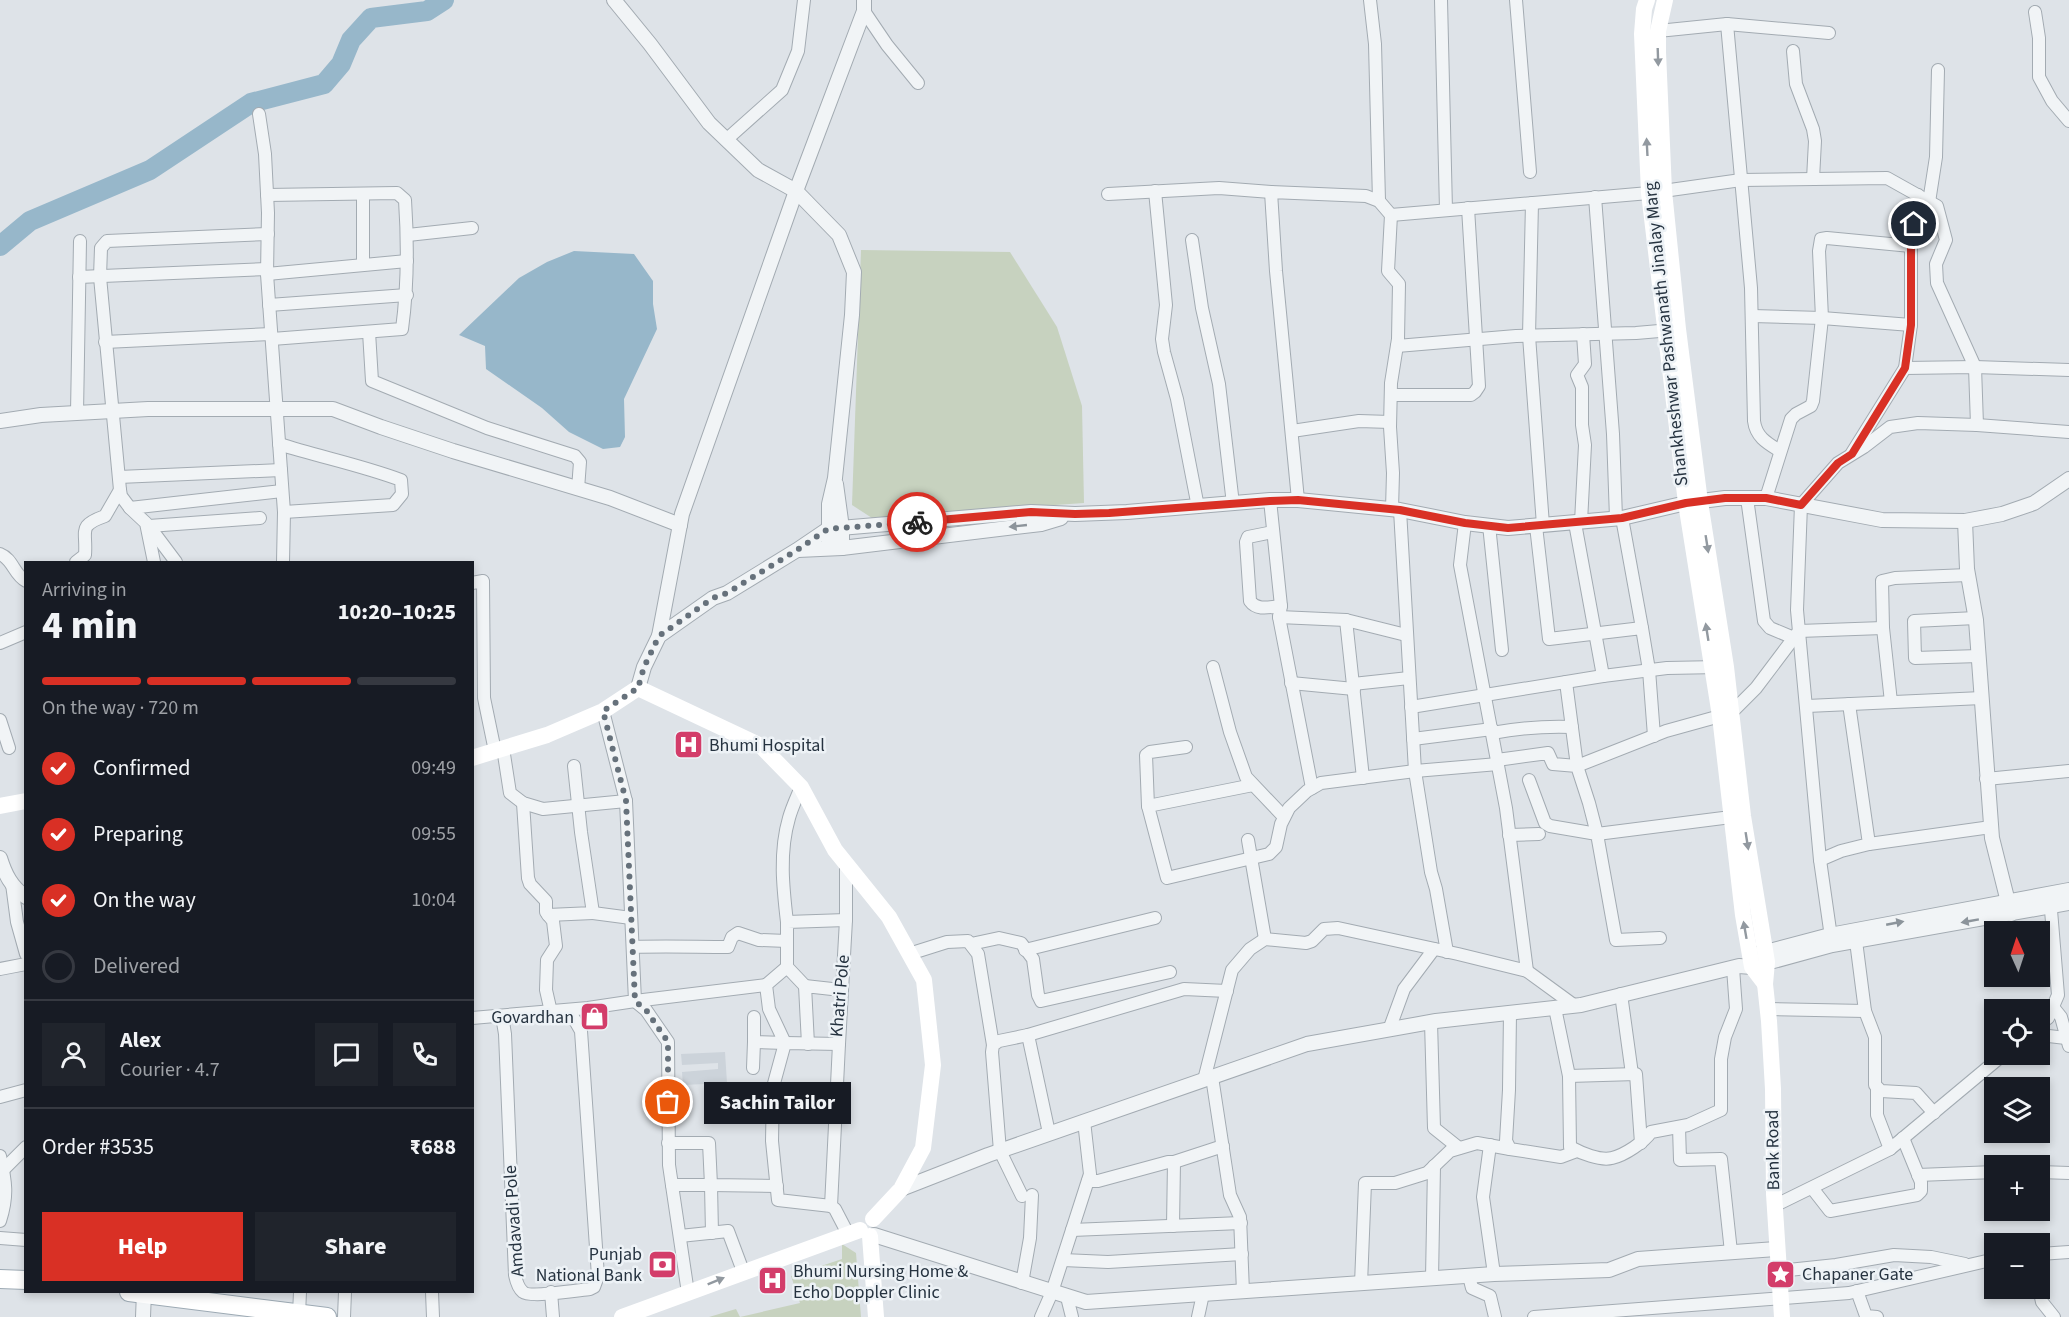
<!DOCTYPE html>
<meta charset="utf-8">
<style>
:root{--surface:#171b24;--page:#20242c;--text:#f1f3f6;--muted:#9ea1a6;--line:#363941;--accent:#d93025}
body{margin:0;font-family:"Source Sans 3",sans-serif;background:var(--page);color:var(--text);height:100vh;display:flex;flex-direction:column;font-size:22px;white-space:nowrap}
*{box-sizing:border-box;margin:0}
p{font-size:20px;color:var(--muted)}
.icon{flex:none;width:33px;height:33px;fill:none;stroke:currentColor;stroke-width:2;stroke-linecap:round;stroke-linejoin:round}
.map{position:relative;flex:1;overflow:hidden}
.details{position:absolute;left:24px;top:561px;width:450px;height:732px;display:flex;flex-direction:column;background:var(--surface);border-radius:0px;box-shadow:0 3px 9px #0003}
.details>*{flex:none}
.needle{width:39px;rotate:357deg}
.buttons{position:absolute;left:1984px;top:921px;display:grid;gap:12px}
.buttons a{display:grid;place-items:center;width:66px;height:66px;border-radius:0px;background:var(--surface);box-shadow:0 3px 9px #0003;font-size:30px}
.pin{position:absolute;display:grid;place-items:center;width:51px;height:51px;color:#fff;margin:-26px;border:3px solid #fff;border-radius:50%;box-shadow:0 2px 6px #0007}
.courier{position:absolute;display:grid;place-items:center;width:60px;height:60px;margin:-30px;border:4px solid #d93025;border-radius:50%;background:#fff;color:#222;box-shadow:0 2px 8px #0007}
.bubble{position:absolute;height:42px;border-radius:0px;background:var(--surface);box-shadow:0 3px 9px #0003;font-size:20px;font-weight:800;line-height:42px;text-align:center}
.summary em{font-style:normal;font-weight:800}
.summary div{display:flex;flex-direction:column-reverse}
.summary{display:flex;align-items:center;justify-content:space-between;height:102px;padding:0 18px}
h1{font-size:39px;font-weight:800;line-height:45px}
.bar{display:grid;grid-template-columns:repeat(4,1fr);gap:9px 6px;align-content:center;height:72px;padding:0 18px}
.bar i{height:8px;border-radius:4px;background:var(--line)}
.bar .current{background:var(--accent)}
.bar p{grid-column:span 4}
.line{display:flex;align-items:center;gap:15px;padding:0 18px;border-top:2px solid var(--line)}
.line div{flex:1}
.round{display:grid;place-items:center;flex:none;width:63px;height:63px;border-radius:0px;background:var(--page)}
ol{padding:0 18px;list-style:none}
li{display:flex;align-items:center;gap:18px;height:66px}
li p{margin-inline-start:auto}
li .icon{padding:6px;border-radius:50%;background:var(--accent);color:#fff;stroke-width:4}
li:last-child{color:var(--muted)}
li i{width:33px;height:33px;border:3px solid var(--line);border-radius:50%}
.cta{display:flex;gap:12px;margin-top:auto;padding:12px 18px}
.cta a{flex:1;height:69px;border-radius:0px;background:var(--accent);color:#fff;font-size:24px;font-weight:800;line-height:69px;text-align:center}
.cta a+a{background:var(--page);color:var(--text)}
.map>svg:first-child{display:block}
</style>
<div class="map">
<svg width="2069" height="1317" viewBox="0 0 2069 1317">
<rect width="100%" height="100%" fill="#dee3e8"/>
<polygon fill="#ccd3da" points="725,1052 727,1083 683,1085 682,1072 718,1069 718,1063 682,1065 681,1054"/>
<g fill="#c7d2bf">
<polygon points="861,250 1010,252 1057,327 1082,406 1084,503 872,518 852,505"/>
<polygon points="842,1244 856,1253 861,1317 709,1317 736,1309 740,1317 800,1303 791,1276 842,1259"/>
</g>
<polygon fill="#97b7ca" points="574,251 634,254 653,281 653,304 657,329 624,399 625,437 620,447 603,449 569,432 542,408 486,369 485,346 459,335 519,278 547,262"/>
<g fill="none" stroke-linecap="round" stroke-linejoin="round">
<polyline stroke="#97b7ca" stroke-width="20" points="0,246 30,221 150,170 251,103 324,84 341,64 351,40 371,18 427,11 444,0"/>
<defs>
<g id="minor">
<polyline points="1370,0 1375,44 1379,201"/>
<polyline points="1441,0 1446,210"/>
<polyline points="1516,0 1530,172"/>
<polyline points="864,11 887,45 918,83"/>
<polyline points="2035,12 2039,38 2039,77 2052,101 2069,121"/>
<path d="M1727,24l24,264 3,133c2,16 13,22 26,30"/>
<polyline points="1658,31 1727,24 1829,33"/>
<polyline points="1793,51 1796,84 1813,129 1815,141 1813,179"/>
<polyline points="259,114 265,154 268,213 267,274 284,512 283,562"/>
<polyline points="726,140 782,90 798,51 804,0"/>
<polyline points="1155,191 1166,305 1162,339 1164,352 1177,399 1198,507"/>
<polyline points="363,194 363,264"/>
<polyline points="1108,194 1219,188 1271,192"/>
<path d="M267,195l130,-2 8,7c3,45 3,85 -3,129l-130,10"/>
<polyline points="1595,197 1613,434 1616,518"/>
<polyline points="1929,202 1936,157 1938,70"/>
<polyline points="1532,203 1529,336 1543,525"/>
<polyline points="1391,215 1649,193 1741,180 1887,178 1937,206 1946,240 1936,264 1937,283 1975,367 1977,425"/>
<polyline points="408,235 472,228"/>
<polyline points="1192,240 1202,308 1219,384 1233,504"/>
<polyline points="267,274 407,261"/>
<polyline points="79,277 267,269"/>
<polyline points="269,305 407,295"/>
<polyline points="1752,316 1822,318 1911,325"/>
<polyline points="369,332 372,381 487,428 575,456 580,462 578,489"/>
<polyline points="105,342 271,334"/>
<polyline points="1397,346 1516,336 1636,333 1671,330"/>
<polyline points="1905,368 1975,367 2069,370"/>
<polyline points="1391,395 1471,395 1475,392 1479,386 1468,208"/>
<polyline points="77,413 80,241"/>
<polyline points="1292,431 1359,421 1390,422"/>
<path d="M279,444c41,13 82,21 122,36l1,14 -9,11 -109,7"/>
<polyline points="1852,453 1905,368 1911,325 1911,246 1918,195"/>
<polyline points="119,477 281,470"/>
<polyline points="1747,498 1764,621 1770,628 1794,638"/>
<polyline points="1766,498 1791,419 1796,414 1811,406 1813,401 1822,318 1819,251 1821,239 1827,238 1911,246"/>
<polyline points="1270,500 1281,606 1279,617 1312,788"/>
<polyline points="1298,500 1276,271 1271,192 1366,196 1379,201 1391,215 1388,271 1399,284 1398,339 1391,383 1390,427 1393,473 1392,509"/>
<polyline points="130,508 121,496 120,490 100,277 101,248 107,241 268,234"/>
<polyline points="1400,510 1415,771 1431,872 1436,889 1447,952"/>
<polyline points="1622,518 1642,628"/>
<polyline points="1581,522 1585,445 1582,425 1582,387 1577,375 1585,364 1583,334"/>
<polyline points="1465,523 1460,565 1506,808 1527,971"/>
<polyline points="1575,523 1603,676"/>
<polyline points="1489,525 1502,650"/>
<polyline points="149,526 260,518"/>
<polyline points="149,526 176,562"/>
<polyline points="1536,526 1549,639 1642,628 1649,670 1654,736"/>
<path d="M1273,532l-25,5 -2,5 4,59c7,10 20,6 31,5"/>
<path d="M0,554c13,5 14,21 26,27"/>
<path d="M76,562l9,-7c2,-25 -8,-29 20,-39l15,-26"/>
<polyline points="154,562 146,523 130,508 282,491"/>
<polyline points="472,583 483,581 484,698 495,751"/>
<polyline points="1279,617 1346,620 1406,635"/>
<polyline points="1976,618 1914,621 1915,658 1979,656"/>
<polyline points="1346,620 1363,778"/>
<polyline points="0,643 26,632"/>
<polyline points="1213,667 1230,732 1246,777 1284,817"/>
<polyline points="1566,682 1577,766 1666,731 1731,713 1756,688 1799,631 1883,628"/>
<polyline points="1291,683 1354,689"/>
<polyline points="1353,684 1409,678"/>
<polyline points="1891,702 1883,628 1882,581 1895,578 1968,575"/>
<polyline points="1807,706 1982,698"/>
<polyline points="1411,707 1603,676 1667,668 1719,667"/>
<polyline points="0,720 9,748"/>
<path d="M1492,733c27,-5 53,-7 80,-6"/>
<polyline points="1413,739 1492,729"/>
<polyline points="503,748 510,793 523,803 543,809 626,801"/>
<polyline points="1497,760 1548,753 1553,764 1577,766 1589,803 1597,834 1739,816"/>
<polyline points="1986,779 2069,771"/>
<polyline points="1529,780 1545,823 1550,826 1597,834 1616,940 1660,938"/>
<polyline points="1253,785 1148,806 1167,878 1269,854 1276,847 1281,824 1289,808 1307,791 1321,783 1415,771 1498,764"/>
<polyline points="523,803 528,878 530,884 546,901 546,912 553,921 556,946 547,960 546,990 551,1012"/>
<polyline points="1148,806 1146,755 1150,752 1186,747"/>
<polyline points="1509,835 1539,834"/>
<polyline points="1248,840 1265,939"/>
<polyline points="1869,844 1991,827"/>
<polyline points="1820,860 1841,851 1869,844 1849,704"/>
<polyline points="12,884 17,922 26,954"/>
<polyline points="593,913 631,918"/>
<polyline points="548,915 593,913 581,832 574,766"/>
<path d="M787,922c-4,-34 -8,-70 2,-104 3,-11 8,-21 12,-31"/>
<polyline points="1856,941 1865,1011 1875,1037 1875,1085 1881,1091 1916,1093 1934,1113"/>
<polyline points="971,944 999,938 1021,943 1033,959 1038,995 1041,1001 1170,972"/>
<polyline points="1832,944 1820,860 1797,610 1801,505 1838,463 1864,447 1890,427 1918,423 1977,425 2069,432"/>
<path d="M633,947c32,-1 63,0 95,0l4,-10 6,-4 21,7 28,1"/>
<polyline points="1025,950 1155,918"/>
<polyline points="909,954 947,942 968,941 978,954 993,1045"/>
<polyline points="787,967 787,922 846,920"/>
<polyline points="0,969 26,964"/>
<polyline points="1621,994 1632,1074"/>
<polyline points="635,1001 646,1010 668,1042 669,1165 688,1293"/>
<polyline points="635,1001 766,985"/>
<polyline points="2053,1007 2061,1017 2069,1046"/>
<path d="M1555,1008l14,68 1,71c11,6 30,14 42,11 13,-3 32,-16 39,-26l37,-7 33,-15v-51l4,-22 11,-28 -3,-41"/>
<polyline points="1768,1009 1865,1011"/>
<polyline points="1510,1013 1509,1090 1506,1141 1510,1149 1561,1157 1577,1151"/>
<path d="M502,1016l3,18 10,241c1,5 3,13 8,17 7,6 56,-2 67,-3l4,-2 4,-11 -17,-245 -12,-21"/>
<polyline points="754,1017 754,1042 785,1043 769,1009 766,985 787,967 805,986"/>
<polyline points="472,1018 588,1008 635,1001 626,801 603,711"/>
<polyline points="1431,1022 1434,1128 1459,1148"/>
<polyline points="2040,1024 2048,1018 2058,995 2050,898"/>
<polyline points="1389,1030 1404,989 1434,949"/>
<polyline points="2040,1035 2066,1038"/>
<polyline points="808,1044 805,986 841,990"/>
<polyline points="839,1044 831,1206 835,1209 848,1234"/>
<polyline points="753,1068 754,1042"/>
<polyline points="1569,1076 1636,1074 1641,1143"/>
<polyline points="1212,1077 1230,1195 1240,1217 1243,1292"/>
<polyline points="1204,1080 1232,970 1250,949 1265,939 1306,943 1312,941 1324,929 1338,928 1458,954 1527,971 1575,1006"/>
<polyline points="1877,1089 1877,1115 1890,1149"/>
<polyline points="0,1097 26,1090"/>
<polyline points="1679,1127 1680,1160 1721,1159 1731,1252"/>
<polyline points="1049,1133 1028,1035 1184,989 1227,991"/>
<polyline points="668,1143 709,1143 711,1185 777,1186"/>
<polyline points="1490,1145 1483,1197 1494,1274"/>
<path d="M0,1156c6,26 8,40 0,65"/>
<polyline points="3,1170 26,1147"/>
<polyline points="2040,1172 2069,1173"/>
<polyline points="1918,1175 1995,1172"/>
<polyline points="1088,1181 1098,1181 1168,1162 1174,1162 1223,1146"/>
<polyline points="672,1185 711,1185 712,1233"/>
<polyline points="1812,1188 1830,1211 1917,1195 1921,1191 1921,1182 1903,1138"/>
<polyline points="1022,1196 1000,1151 992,1052 993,1045 999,1041 1028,1035"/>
<polyline points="831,1206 778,1200 772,1141 773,1087 785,1043 839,1044 846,920 846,863"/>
<polyline points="1774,1206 1890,1149 2004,1054"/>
<polyline points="1173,1226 1174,1162"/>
<polyline points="1072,1230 1241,1223"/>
<polyline points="680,1236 728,1231 743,1271"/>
<polyline points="0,1238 26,1240"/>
<polyline points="2040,1254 2069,1252"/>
<polyline points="1063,1260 1108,1262 1242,1254"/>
<polyline points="1779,1271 1836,1265 1894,1255 1931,1257 1965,1264"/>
<polyline points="1469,1276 1472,1288 1490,1296 1495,1317"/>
<polyline points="1432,1279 1434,1166"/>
<polyline points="1022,1283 1030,1238 1032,1195"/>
<polyline points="1361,1284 1365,1183 1395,1183 1427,1173 1450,1151 1477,1143 1510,1149"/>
<polyline points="2039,1288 2042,1302 2054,1317"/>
<polyline points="1857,1291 1866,1316 1877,1317"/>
<polyline points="432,1292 433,1317"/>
<polyline points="551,1292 553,1317"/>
<polyline points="1067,1297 1072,1317"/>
<polyline points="299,1314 300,1292"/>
<polyline points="344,1317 345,1292"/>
<polyline points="1041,1317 1052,1292 1090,1174 1084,1121"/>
<polyline points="1198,1317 1203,1294"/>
<polyline points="1534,1317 1849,1293 1995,1259"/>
</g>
<g id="tertiary">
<polyline points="614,0 650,44 709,123 758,170 796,191 839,235 854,272 852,315 835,478 829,504 829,548"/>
<polyline points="0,421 41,415 148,409 333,409 381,427 453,451 610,498 680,525"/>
<polyline points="836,484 842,528 842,548"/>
<polyline points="1965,521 1967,569 1976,620 1992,838 2011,914"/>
<polyline points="798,550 842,548 1041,524 1061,518"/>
<polyline points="659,636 682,514 796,191 864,11 864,0"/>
<polyline points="638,688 644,667 659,636 713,598 727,593 797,550 828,529 1031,512 1075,514 1127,512 1270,500 1298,500 1400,510 1465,523 1508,528 1622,518 1686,503 1725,498 1766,498 1882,520 1965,521 2002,514 2034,503 2069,479"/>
<path d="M0,858c5,16 11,29 26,39"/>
<polyline points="1758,954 1830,935 2069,890"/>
<polyline points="901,1189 988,1155 1307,1044 1436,1021 1581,1005 1739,966 1752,967 1832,945 2069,903"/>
<polyline points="874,1235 1086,1302 1494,1274 1609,1270 1638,1259 1776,1249"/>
<polyline points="143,1317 144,1292"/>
</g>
<g id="primary">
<polyline points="0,1279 26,1280"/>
<polyline points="129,1292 327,1317"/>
</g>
</defs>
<use href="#minor" stroke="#a3abb2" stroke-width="14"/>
<use href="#tertiary" stroke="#a3abb2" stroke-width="16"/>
<use href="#primary" stroke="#9daab4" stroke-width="20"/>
<use href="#minor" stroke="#f1f4f6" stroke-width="12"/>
<use href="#tertiary" stroke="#f1f4f6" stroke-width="14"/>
<g stroke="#fff" stroke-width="16">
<polyline points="1647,0 1644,9 1642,34 1649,193 1686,503 1720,716 1743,915 1752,967 1765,984"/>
<polyline points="1665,0 1658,31 1658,52 1664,191 1678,329 1700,502 1726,667 1743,816 1767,962 1765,984 1769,1021 1773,1089 1774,1194 1782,1317"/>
<polyline points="472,758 547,735 603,711 638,688 761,746 801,787 835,850 889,917 924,980 933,1065 923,1148 901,1189 873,1219"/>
<polyline points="0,806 26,801"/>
<polyline points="870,1236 876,1317"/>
<polyline points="622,1317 860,1230"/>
</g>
<use href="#primary" stroke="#fff" stroke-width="18"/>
</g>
<defs><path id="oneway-solid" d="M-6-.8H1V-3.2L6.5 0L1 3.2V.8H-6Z" transform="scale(1.5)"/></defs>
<g fill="#9299a0">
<use href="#oneway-solid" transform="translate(1658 57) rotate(88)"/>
<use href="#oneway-solid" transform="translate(1647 147) rotate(-93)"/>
<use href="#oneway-solid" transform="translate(1707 544) rotate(81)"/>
<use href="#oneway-solid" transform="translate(1707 632) rotate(-99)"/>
<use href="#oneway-solid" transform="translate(1747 841) rotate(81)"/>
<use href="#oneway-solid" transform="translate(1745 930) rotate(-100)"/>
<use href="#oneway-solid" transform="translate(716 1281) rotate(-22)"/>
</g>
<g fill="#8c949b">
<use href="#oneway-solid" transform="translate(1018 526) rotate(174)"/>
<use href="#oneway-solid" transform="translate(1970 921) rotate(170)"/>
<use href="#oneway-solid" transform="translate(1895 923) rotate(-11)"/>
</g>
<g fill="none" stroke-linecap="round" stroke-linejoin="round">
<polyline stroke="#66717b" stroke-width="6" stroke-dasharray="0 10.8" points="668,1102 668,1042 646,1010 635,1001 626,801 603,711 638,688 644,667 659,636 713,598 727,593 797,550 828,529 917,522"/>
<polyline stroke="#d93025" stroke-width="8" points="917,522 1031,512 1075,514 1109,513 1270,501 1298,500 1400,510 1465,523 1508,528 1622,518 1686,503 1725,498 1766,498 1801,505 1838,463 1852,454 1905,368 1911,325 1911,246 1914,224"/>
</g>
<defs>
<symbol id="hospital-square" viewBox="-11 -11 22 22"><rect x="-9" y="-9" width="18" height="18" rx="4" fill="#d33d6a" stroke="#edf2f6"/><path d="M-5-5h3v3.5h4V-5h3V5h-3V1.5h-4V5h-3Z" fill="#fff"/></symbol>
<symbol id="shop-square" viewBox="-11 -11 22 22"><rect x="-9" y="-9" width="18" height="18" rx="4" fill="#d33d6a" stroke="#edf2f6"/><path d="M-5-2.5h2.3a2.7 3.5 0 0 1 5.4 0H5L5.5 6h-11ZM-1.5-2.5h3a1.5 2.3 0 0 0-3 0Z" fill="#fff"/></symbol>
<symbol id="bank-square" viewBox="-11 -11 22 22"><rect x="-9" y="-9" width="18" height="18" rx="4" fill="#d33d6a" stroke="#edf2f6"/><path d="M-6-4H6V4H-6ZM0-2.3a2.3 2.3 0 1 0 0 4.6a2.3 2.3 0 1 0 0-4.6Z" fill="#fff"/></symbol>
<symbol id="sight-square" viewBox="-11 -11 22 22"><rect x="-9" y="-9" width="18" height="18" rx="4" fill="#d33d6a" stroke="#edf2f6"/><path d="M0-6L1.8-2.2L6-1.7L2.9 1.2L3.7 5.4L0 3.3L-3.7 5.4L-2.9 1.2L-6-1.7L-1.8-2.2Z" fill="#fff"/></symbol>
</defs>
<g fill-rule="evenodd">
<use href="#hospital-square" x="672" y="728" width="33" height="33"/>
<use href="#shop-square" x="578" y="1000" width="33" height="33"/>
<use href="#bank-square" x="646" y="1248" width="33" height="33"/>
<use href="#sight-square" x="1764" y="1258" width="33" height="33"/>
<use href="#hospital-square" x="756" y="1264" width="33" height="33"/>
</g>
<g text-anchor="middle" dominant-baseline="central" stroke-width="5" stroke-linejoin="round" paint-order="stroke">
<g font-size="18" fill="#263340" stroke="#edf2f6">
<text transform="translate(1666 334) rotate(-96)">Shankheshwar Pashwanath Jinalay Marg</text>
<text transform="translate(840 996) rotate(-85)">Khatri Pole</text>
<text transform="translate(1773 1150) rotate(-91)">Bank Road</text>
<text transform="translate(514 1221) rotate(-94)">Amdavadi Pole</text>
</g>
<g font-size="18" fill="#263340" stroke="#edf2f6" text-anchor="start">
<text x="709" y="745">Bhumi Hospital</text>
<text x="574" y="1017" text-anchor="end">Govardhan</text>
<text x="642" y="1254" text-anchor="end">Punjab<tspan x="642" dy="21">National Bank</tspan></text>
<text x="793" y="1271">Bhumi Nursing Home &amp;<tspan x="793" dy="21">Echo Doppler Clinic</tspan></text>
<text x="1802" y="1274">Chapaner Gate</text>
</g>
</g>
</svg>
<div class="buttons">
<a><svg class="needle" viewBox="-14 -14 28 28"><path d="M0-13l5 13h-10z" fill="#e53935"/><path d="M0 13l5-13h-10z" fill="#9ea1a6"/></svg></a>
<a><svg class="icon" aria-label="locate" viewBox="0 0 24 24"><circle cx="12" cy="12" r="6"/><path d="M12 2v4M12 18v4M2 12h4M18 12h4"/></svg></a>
<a><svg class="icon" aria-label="layers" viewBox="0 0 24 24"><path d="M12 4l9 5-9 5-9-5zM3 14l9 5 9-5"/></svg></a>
<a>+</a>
<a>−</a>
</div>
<div class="pin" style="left:668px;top:1102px;background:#ea580c"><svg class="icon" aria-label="bag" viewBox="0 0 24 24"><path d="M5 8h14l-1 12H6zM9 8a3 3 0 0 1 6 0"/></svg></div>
<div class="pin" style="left:1914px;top:224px;background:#1f2937"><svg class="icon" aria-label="home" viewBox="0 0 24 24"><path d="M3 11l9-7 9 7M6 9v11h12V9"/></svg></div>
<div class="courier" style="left:917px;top:522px"><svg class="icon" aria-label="bike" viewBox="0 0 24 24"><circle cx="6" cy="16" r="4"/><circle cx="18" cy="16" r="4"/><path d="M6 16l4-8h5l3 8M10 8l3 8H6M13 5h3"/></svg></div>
<div class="bubble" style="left:704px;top:1082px;width:147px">Sachin Tailor</div>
<section class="details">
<div class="summary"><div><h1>4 min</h1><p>Arriving in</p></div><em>10:20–10:25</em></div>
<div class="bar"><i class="current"></i><i class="current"></i><i class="current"></i><i></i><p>On the way · 720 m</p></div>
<ol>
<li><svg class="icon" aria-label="check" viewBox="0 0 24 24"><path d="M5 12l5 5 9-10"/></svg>Confirmed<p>09:49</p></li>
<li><svg class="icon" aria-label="check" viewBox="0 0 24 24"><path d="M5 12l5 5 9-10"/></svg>Preparing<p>09:55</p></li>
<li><svg class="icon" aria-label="check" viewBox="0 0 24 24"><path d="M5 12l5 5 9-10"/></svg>On the way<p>10:04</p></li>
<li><i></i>Delivered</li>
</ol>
<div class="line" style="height:108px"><a class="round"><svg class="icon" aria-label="person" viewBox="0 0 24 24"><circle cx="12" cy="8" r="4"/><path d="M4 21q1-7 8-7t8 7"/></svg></a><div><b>Alex</b><p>Courier · 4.7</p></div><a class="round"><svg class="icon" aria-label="chat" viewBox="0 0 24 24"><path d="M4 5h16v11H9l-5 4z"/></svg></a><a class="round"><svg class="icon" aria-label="phone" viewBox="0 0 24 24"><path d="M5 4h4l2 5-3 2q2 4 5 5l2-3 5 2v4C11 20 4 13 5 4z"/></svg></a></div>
<div class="line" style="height:78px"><div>Order #3535</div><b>₹688</b></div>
<div class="cta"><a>Help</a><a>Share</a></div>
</section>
</div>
